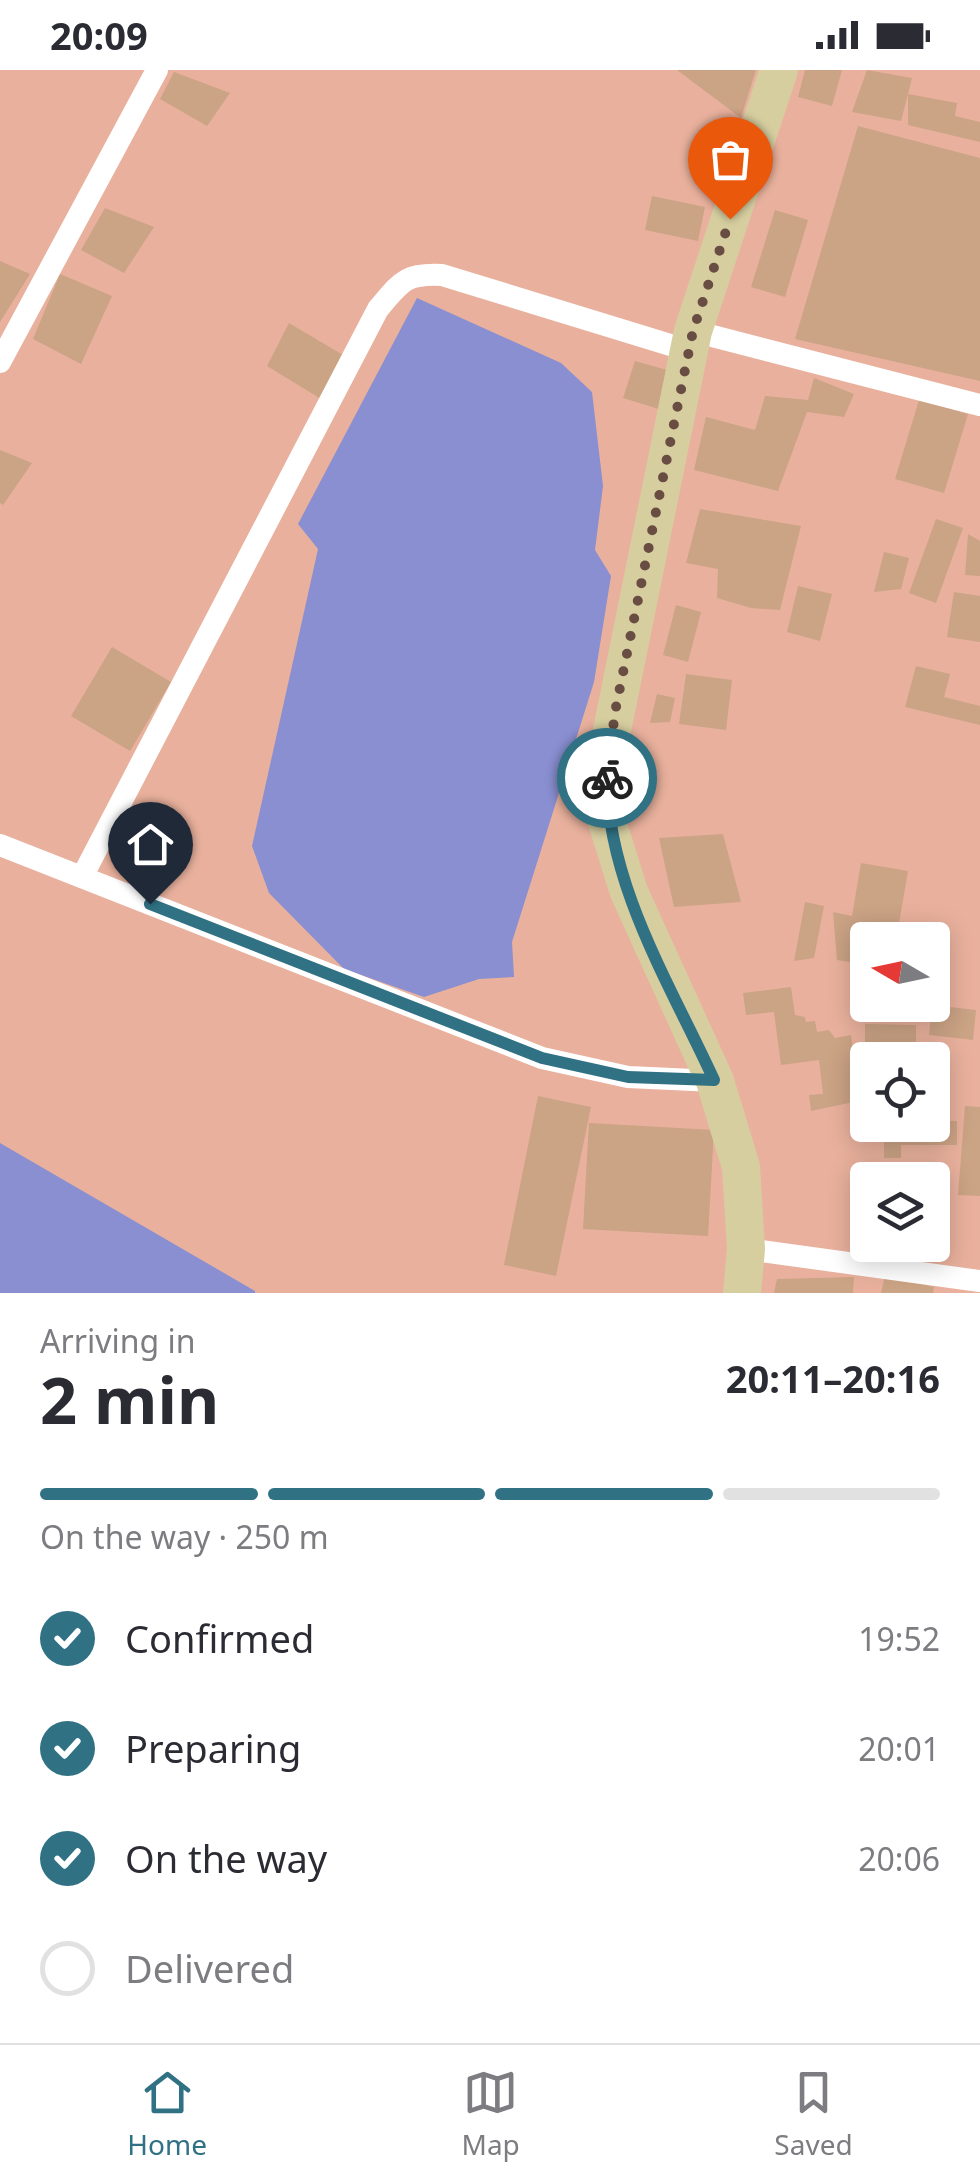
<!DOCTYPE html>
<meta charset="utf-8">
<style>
:root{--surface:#fff;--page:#f2f2f3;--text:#2b2b33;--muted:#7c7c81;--line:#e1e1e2;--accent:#307284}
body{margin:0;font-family:"Noto Sans",sans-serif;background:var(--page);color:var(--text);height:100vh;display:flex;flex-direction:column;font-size:38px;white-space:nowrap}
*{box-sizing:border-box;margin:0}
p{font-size:32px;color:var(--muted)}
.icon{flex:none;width:55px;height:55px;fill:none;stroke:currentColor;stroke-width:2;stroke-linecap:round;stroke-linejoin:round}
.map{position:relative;height:1223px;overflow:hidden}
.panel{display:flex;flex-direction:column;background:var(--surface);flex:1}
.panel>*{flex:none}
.needle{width:65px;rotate:279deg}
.controls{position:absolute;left:850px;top:852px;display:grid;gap:20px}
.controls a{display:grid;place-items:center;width:100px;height:100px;border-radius:10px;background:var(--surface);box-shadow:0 5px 25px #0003;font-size:50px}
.pin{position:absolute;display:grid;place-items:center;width:85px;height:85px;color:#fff;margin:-102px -42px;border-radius:50% 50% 50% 0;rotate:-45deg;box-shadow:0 0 10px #0007}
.pin .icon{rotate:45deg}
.courier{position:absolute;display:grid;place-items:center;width:100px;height:100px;margin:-50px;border:8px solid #307284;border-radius:50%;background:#fff;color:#222;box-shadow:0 2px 12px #0007}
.summary em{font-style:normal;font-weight:700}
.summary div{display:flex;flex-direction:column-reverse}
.summary{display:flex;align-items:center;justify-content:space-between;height:170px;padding:0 40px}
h1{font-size:65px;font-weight:700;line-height:75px}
.bar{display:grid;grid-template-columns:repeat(4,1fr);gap:15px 10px;align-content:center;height:120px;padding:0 40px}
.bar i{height:12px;border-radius:8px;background:var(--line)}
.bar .current{background:var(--accent)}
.bar p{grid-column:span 4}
ol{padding:0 40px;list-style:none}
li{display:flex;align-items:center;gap:30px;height:110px}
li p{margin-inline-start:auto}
li .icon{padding:10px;border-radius:50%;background:var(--accent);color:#fff;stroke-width:4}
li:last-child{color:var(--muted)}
li i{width:55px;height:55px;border:5px solid var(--line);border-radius:50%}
.status{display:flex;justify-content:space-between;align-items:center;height:70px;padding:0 50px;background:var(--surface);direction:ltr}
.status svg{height:28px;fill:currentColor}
.tab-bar{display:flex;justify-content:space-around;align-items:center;height:140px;border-top:2px solid var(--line);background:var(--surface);font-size:28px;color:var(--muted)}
.tab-bar a{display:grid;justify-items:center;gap:5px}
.tab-bar .current{color:var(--accent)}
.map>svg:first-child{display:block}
</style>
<div class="status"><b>20:09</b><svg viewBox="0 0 49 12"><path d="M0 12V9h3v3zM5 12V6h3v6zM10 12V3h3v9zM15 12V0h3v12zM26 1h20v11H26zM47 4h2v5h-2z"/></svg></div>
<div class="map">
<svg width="980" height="1223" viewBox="0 0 980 1223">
<rect width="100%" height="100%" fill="#efbdad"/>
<path fill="#e9b19d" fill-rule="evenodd" d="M0,0h980v1223h-980zM868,870h64v65h-64zM868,990h64v65h-64zM868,1110h64v65h-64z"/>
<g fill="#898fd1">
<polygon points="417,228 561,293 592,322 603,416 595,480 611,506 594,612 512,872 514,907 479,909 424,927 344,899 269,823 252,776 318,479 298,454"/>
<polygon points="0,1073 255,1221 255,1223 0,1223"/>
</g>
<g fill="#cba385">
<polygon points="677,0 756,0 741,48"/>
<polygon points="805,0 842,0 832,36 798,27"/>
<polygon points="867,0 912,8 901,51 852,42"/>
<polygon points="174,2 230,23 207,56 160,29"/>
<polygon points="908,24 957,33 955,46 980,52 980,72 908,55"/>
<polygon points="858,56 980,88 980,311 795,269"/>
<polygon points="652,126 705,137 698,171 645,160"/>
<polygon points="105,138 154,157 124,203 81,180"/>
<polygon points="775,140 808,150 785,227 751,217"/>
<polygon points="0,191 30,204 0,252"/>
<polygon points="60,204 112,226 81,294 33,269"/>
<polygon points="289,253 343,285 321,329 267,296"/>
<polygon points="635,291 674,302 662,340 623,328"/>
<polygon points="814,308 854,324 844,347 807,342 778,421 694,400 706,347 755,360 765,326 808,330"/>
<polygon points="919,330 968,344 944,423 895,409"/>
<polygon points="0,380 32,393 3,435 0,433"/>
<polygon points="700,439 801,456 780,540 751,538 717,528 718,499 686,493"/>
<polygon points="936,449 963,458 936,533 909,523"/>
<polygon points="968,464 980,471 980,506 965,505"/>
<polygon points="884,482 909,488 901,519 874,522"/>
<polygon points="798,516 832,524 820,571 787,562"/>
<polygon points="954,522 980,526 980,572 947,567"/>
<polygon points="676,535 701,542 688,592 663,585"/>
<polygon points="112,577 171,612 130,681 71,646"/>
<polygon points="916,596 950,604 944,627 980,636 980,655 905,637"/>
<polygon points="686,604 732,610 726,660 679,654"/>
<polygon points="657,624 675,628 670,652 650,653"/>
<polygon points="723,764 741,832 674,837 659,768"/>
<polygon points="861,793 908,801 898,859 875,855 873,870 868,870 868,895 837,890 833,842 852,846"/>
<polygon points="805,832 824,836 814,888 794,891"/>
<polygon points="791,917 795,945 805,947 806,952 815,951 817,962 829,960 835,968 851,965 853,982 862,981 868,1029 811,1041 809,1025 823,1024 819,990 781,995 774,942 746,945 743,923"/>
<polygon points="858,926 868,928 868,935 882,935 885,948 856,945"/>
<polygon points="932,935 976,940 973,970 929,965"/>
<polygon points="865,954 916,955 916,990 865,984"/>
<polygon points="538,1026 591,1037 556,1206 504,1195"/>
<polygon points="965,1036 980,1037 980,1126 958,1125"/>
<polygon points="932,1051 957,1051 957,1075 901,1075 901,1088 884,1088 884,1055 932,1055"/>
<polygon points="589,1053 714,1060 708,1166 583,1159"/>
<polygon points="885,1206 934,1217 933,1223 881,1223"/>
<polygon points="854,1207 853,1223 774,1223 777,1209"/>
</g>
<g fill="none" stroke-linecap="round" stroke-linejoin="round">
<g stroke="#fff" stroke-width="22">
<polyline points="693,261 980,335"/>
<polyline points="0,292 157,0"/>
<polyline points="0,775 542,988 628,1007 715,1011"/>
<path d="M82,807l296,-568c23,-27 27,-36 64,-34l248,76"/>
<polyline points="746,1179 980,1211"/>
</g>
<polyline stroke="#d7cea0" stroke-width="38" points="742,1223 746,1179 741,1097 715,1011 629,822 607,752 608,680 693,261 779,0"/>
</g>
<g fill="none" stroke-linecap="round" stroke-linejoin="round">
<polyline stroke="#694d43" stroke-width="10" stroke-dasharray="0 18" points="607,708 615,642 693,261 730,149"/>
<path stroke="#307284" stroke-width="12" d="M150,834l392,154 86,19 86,3c-43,-94 -107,-196 -107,-302"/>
</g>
</svg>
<div class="controls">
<a><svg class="needle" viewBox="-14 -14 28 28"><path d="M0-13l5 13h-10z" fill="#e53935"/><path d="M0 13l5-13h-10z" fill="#7c7c81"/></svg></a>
<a><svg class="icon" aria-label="locate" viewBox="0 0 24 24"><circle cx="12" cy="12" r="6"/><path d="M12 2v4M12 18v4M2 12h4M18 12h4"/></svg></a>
<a><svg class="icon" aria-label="layers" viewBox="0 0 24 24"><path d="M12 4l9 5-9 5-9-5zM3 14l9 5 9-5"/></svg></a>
</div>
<div class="pin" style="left:730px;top:149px;background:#ea580c"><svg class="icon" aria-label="bag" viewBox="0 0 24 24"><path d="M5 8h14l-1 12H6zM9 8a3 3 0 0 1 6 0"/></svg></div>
<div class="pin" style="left:150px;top:834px;background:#1f2937"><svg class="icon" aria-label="home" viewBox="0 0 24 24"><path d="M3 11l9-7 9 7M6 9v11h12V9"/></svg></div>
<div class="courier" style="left:607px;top:708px"><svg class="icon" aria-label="bike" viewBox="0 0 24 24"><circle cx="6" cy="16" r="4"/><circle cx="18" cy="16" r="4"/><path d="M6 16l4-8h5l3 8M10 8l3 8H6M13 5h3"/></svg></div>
</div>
<section class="panel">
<div class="summary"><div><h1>2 min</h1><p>Arriving in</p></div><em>20:11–20:16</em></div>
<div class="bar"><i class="current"></i><i class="current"></i><i class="current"></i><i></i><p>On the way · 250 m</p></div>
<ol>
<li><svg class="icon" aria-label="check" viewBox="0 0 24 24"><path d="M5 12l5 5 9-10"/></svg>Confirmed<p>19:52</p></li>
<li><svg class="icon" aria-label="check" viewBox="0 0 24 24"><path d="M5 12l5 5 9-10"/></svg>Preparing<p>20:01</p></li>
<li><svg class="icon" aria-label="check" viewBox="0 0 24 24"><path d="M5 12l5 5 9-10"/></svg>On the way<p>20:06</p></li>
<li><i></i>Delivered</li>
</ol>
</section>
<nav class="tab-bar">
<a class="current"><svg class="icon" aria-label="home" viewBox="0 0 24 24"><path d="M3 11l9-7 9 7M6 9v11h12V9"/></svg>Home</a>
<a><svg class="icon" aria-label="map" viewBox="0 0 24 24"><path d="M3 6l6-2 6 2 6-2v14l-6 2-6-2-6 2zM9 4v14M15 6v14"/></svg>Map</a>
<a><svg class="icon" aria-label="saved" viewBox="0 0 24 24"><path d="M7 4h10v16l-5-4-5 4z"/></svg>Saved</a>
</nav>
